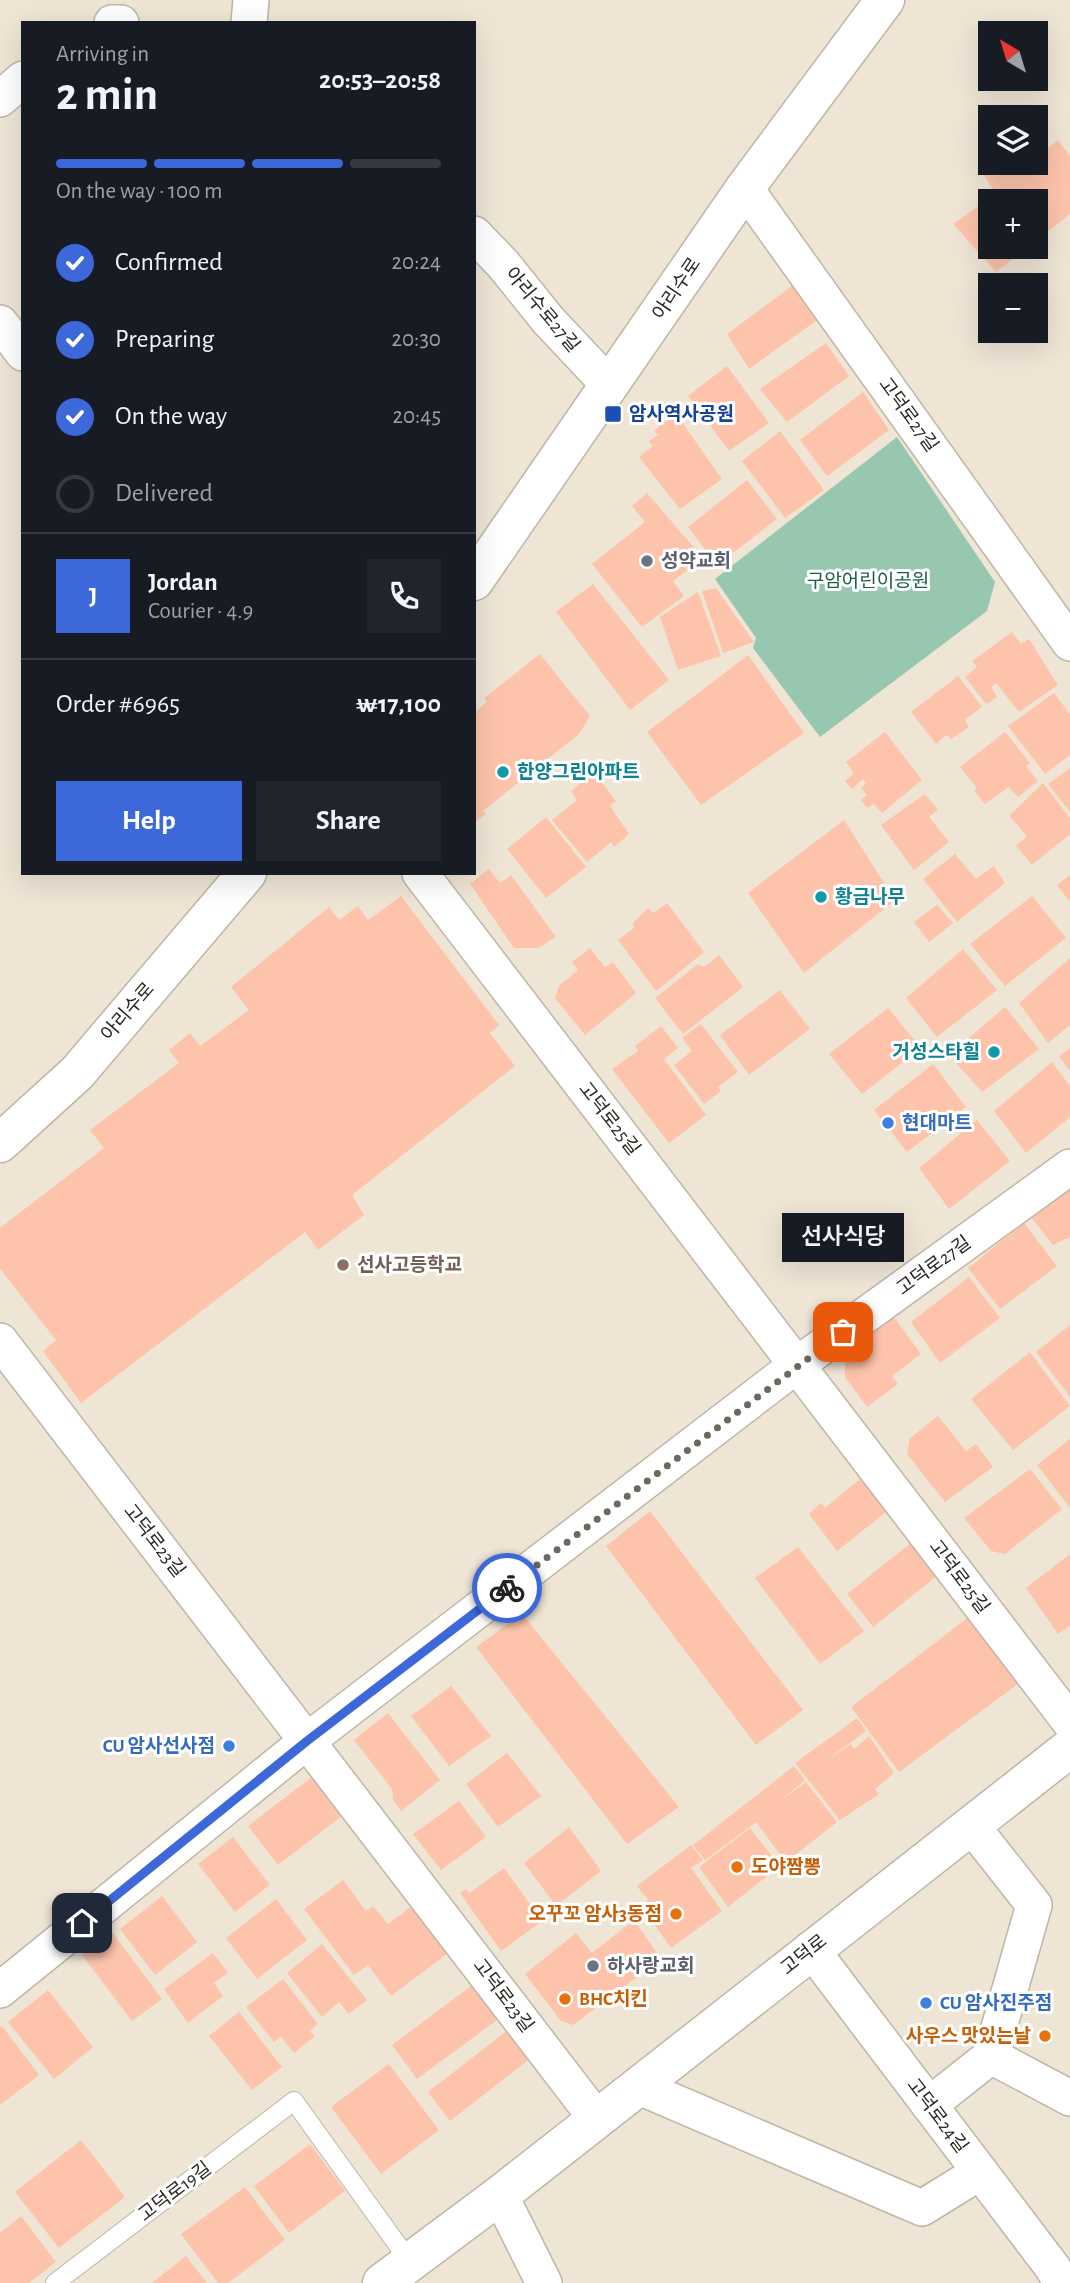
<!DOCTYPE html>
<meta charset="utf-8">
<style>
:root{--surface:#171b24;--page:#20242c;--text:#f1f3f6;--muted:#9ea1a6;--line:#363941;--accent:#3c68d9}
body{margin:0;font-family:"Alegreya Sans","Noto Sans KR",sans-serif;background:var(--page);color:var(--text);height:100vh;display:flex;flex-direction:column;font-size:26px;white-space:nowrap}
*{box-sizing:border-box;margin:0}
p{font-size:23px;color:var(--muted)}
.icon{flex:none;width:38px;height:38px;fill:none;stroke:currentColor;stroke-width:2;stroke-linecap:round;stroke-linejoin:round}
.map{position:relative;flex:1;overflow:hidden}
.side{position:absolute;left:21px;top:21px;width:455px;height:854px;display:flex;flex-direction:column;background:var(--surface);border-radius:0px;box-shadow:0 7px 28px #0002}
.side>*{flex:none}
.needle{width:46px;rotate:322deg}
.buttons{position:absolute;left:978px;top:21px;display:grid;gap:14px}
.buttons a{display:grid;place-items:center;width:70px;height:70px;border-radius:0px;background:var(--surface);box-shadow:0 7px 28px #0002;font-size:35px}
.pin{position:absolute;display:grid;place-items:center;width:60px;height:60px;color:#fff;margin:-30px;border-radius:14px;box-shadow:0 4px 10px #0006}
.courier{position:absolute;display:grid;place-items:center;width:70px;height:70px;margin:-35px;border:5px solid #3c68d9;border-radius:50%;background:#fff;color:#222;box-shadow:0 2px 9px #0007}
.bubble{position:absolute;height:49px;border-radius:0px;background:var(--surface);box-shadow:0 7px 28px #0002;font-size:23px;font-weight:600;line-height:49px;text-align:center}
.head em{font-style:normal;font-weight:600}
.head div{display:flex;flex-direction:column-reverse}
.head{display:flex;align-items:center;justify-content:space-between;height:119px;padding:0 35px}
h1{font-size:46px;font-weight:600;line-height:52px}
.bar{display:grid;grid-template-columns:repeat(4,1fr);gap:10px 7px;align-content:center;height:84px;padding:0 35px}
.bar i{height:9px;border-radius:5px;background:var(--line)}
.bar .selected{background:var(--accent)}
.bar p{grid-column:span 4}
.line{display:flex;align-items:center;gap:18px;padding:0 35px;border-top:2px solid var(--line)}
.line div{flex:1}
.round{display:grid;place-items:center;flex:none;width:74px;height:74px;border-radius:0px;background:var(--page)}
ol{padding:0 35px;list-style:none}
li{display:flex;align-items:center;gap:21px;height:77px}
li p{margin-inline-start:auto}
li .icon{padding:7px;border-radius:50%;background:var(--accent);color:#fff;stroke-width:4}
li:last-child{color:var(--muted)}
li i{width:38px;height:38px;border:4px solid var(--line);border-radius:50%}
.button{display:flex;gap:14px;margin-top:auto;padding:14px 35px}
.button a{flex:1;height:80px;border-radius:0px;background:var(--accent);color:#fff;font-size:28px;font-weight:600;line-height:80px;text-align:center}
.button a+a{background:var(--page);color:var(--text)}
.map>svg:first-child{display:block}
</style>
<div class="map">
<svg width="1070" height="2283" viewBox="0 0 1070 2283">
<rect width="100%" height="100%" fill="#efe5d5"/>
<polygon fill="#98c7af" points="897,437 995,582 987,611 820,737 753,648 756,638 715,579"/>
<g fill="#fdc4ab">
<polygon points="1058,140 1070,156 1070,214 1036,241 1036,201 990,201 990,247 1028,247 996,272 953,224 996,194 984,175 1000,163 1004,163 1013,175 1028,163 1036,163 1036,157"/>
<polygon points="792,286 817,320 749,369 727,334"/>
<polygon points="826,343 849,376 787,422 760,389"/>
<polygon points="727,366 769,423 729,451 688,396"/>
<polygon points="863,392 889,430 827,476 800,440"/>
<polygon points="676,414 722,479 680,509 639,457 653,446 649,441 658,435 654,431"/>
<polygon points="780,431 824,490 785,518 742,461"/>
<polygon points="747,480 777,519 717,565 688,527"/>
<polygon points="647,493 703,558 673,581 684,596 642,627 592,564 645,522 632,506"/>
<polygon points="593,584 669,680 630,710 556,612"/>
<polygon points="716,588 754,642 723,653 702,591"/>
<polygon points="698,592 721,656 678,670 660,617"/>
<polygon points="1012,632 1021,644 1029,639 1058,685 1019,712 996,683 991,687 997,697 986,704 965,677 977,667 972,661"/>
<polygon points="540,654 590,716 579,734 483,811 486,814 474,823 474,713 487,702 484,698"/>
<polygon points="748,655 804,733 701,805 647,732"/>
<polygon points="958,676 982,707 965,720 969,727 951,739 946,735 936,744 911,712"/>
<polygon points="1054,693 1070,714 1070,755 1045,774 1008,726"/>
<polygon points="885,732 922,780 882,813 874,804 867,808 861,800 867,795 861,788 866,783 863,779 852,789 845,781 854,773 846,762"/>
<polygon points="1005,732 1030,763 1026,766 1038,781 1018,797 1009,787 985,804 974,791 977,788 960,767"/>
<polygon points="1070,768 1070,812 1048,784"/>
<polygon points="594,772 616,801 610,806 629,834 614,847 611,842 587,862 552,820 577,800 571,791"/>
<polygon points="1043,783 1070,818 1070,834 1032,865 1016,846 1027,836 1009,816"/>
<polygon points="925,794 938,810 929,817 949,842 914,870 881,825"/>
<polygon points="546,817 586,867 546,898 507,849"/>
<polygon points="844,820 895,900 804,973 748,893"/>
<polygon points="955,854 976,879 994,866 1005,883 957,922 923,879"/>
<polygon points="489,869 500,883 511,875 556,937 538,948 514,948 470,884"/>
<polygon points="1070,875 1070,902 1057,885"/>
<polygon points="401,896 499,1025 490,1033 515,1066 352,1195 364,1215 318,1250 305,1232 81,1403 43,1351 56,1340 0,1269 0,1228 104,1148 90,1130 179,1063 169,1050 190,1033 200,1046 249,1010 231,987 329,907 339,920 358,906 368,920"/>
<polygon points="1032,896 1066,938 1005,986 970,944"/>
<polygon points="667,903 704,952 656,991 618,940 634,928 633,923 648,908 654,913"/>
<polygon points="937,905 953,923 929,942 914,922"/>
<polygon points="590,948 605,967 613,962 636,993 585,1035 555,998 559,986 578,970 572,962"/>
<polygon points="963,949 997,990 937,1037 906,998"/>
<polygon points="719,955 743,987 683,1034 655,998 698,964 704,967"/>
<polygon points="1070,958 1070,1025 1048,1043 1019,1003"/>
<polygon points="780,990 810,1029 749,1075 720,1035"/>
<polygon points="1005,1007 1039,1049 982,1092 949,1055"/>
<polygon points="888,1008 921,1048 862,1094 829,1054"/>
<polygon points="701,1024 738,1072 718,1087 721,1091 704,1104 674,1065 692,1051 682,1038"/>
<polygon points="661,1026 678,1048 664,1059 706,1115 669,1143 612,1069 638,1051 635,1046"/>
<polygon points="1070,1048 1070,1071 1059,1056"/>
<polygon points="1052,1062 1070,1086 1070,1117 1026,1153 994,1111"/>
<polygon points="933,1064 966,1107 907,1152 874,1110"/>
<polygon points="977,1120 1010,1161 949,1209 919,1168"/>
<polygon points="1070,1182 1070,1237 1053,1245 1028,1213"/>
<polygon points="1024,1223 1057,1266 1000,1309 968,1268"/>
<polygon points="969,1277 1000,1318 940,1363 911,1322"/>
<polygon points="893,1316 921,1354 892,1376 898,1384 867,1407 845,1377 845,1352"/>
<polygon points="1070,1325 1070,1397 1036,1352"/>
<polygon points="1030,1352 1070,1406 1013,1450 971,1399"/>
<polygon points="938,1416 966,1451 976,1444 993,1467 945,1502 907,1454 910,1438"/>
<polygon points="1070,1439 1070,1508 1037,1465"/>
<polygon points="1030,1469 1062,1509 1005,1554 991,1551 964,1518"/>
<polygon points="867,1473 888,1502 886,1512 837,1551 809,1514 821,1503 825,1508"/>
<polygon points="650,1511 803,1710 756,1745 606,1546"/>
<polygon points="917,1538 943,1571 873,1627 847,1594"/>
<polygon points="798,1547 864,1631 820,1664 755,1578"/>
<polygon points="1070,1554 1070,1626 1058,1634 1026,1588"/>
<polygon points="974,1613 1026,1678 899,1772 851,1707"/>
<polygon points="522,1614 679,1807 627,1844 476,1647"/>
<polygon points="451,1686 491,1736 449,1766 411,1716"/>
<polygon points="388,1713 440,1780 401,1811 393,1800 392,1789 354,1740"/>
<polygon points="857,1718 866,1731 824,1762 851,1744 854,1749 869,1736 894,1773 875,1789 879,1794 840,1820 795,1763"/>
<polygon points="507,1753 541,1796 498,1827 466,1784"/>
<polygon points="794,1766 805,1780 780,1801 806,1782 837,1822 786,1862 756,1822 705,1860 693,1845"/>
<polygon points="317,1773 347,1812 278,1865 248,1826"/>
<polygon points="459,1801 486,1837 441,1870 413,1834"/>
<polygon points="569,1827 601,1871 556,1906 524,1863"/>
<polygon points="750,1828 780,1866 728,1907 699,1867"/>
<polygon points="233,1837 270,1885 235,1912 198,1864"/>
<polygon points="691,1845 703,1860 691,1868 722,1911 671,1948 641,1906 648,1900 637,1886"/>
<polygon points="504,1868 542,1921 501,1951 460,1893 466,1889 469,1893"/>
<polygon points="343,1880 366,1911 373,1906 388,1924 416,1903 452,1950 391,1996 368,1965 354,1975 304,1909"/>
<polygon points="162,1896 197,1942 155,1975 120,1929"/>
<polygon points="276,1899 307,1940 257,1979 226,1938"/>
<polygon points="634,1920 661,1959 573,2025 561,2021 525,1974 576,1933 592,1953"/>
<polygon points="112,1932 162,1999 132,2021 82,1955"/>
<polygon points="322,1944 367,2000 349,2014 339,2002 322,2017 287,1973"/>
<polygon points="213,1953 228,1973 214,1983 223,1996 188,2023 164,1989"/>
<polygon points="283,1979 318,2024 310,2031 315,2036 294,2053 281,2037 274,2042 246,2007"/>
<polygon points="475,1983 501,2017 417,2079 392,2045"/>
<polygon points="48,1990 93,2047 54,2079 8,2022"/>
<polygon points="239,2012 282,2067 252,2090 209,2036"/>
<polygon points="2,2026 39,2075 0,2105 0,2027"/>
<polygon points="508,2030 531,2058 450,2121 428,2092"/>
<polygon points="389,2064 439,2130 381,2174 331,2107"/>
<polygon points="81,2140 125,2197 59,2248 15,2192"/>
<polygon points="310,2144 345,2191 289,2233 254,2186"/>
<polygon points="245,2187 285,2240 228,2283 218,2283 181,2234"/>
<polygon points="21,2216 56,2262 29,2283 0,2283 0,2233"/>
<polygon points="186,2256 207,2283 152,2283"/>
</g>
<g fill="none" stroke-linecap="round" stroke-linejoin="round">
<defs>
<polyline id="service" points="55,2283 294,2101 410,2262"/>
<g id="minor">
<polyline points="112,23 121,23"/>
<polyline points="249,23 251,0"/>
<polyline points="0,99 23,79"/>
<polyline points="745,188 1070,643"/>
<polyline points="474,234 503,264 548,320 610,386"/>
<polyline points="0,323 23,353"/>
<polyline points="420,873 1070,1722"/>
<polyline points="0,1341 596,2118"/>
<polyline points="811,1949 1053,2268 1061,2283"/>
<polyline points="0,1990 307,1741 798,1364 1070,1167"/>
<polyline points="991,2056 1070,2098"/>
<polyline points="637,2086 922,2208 980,2172"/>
<polyline points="929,2105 991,2056 1034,1905 971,1825"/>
<polyline points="500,2195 544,2283"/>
</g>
<g id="tertiary">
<polyline points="474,581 745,188 885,0"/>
<polyline points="0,1143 77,1073 247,873"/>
</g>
<polyline id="secondary" points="382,2283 500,2195 1070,1748"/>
</defs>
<use href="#service" stroke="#bfb5a6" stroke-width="20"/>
<use href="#minor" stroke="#bfb5a6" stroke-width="38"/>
<use href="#tertiary" stroke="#bfb5a6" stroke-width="41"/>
<use href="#secondary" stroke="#bfb5a6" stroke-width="41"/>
<use href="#service" stroke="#fff" stroke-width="18"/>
<use href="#minor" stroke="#fff" stroke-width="35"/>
<use href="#tertiary" stroke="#fff" stroke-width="38"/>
<use href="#secondary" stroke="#fff" stroke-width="38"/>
</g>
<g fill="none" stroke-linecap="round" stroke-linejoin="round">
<polyline stroke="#6e685f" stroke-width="7" stroke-dasharray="0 12.6" points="507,1588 843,1332"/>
<polyline stroke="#3c68d9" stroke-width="9" points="82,1923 307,1741 507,1588"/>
</g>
<rect fill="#1a4fb4" stroke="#fff" stroke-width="2.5" x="604" y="405" width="18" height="18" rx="3.5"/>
<g fill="#6b7280" stroke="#fff" stroke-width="2.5">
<circle cx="647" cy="561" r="7"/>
<circle cx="593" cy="1966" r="7"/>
</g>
<g fill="#0f9aa8" stroke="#fff" stroke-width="2.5">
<circle cx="503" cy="772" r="7"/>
<circle cx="821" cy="897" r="7"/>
<circle cx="994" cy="1052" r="7"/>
</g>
<g fill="#3f7fe0" stroke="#fff" stroke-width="2.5">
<circle cx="888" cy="1123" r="7"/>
<circle cx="229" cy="1746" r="7"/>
<circle cx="926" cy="2003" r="7"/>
</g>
<circle fill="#8d6e63" stroke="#fff" stroke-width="2.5" cx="343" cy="1265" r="7"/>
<g fill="#e8710a" stroke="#fff" stroke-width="2.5">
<circle cx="737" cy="1867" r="7"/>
<circle cx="676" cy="1914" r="7"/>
<circle cx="565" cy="1999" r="7"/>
<circle cx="1045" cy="2036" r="7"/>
</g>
<g text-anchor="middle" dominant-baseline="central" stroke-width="6" stroke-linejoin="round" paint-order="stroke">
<g font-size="19" fill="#29251f" stroke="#fff">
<text transform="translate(677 289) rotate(-56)">아리수로</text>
<text transform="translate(542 310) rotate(50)">아리수로27길</text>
<text transform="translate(908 415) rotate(54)">고덕로27길</text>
<text transform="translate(128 1012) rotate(-49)">아리수로</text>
<text transform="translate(609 1119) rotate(52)">고덕로25길</text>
<text transform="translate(934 1266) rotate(-36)">고덕로27길</text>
<text transform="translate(154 1541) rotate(52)">고덕로23길</text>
<text transform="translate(959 1577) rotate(53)">고덕로25길</text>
<text transform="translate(804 1955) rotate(-38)">고덕로</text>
<text transform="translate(503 1996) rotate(53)">고덕로23길</text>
<text transform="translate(937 2116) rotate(53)">고덕로24길</text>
<text transform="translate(175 2192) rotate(-37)">고덕로19길</text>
</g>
<g font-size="19" font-weight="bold" fill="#164399" stroke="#fff" text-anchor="start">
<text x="629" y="414">암사역사공원</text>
</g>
<g font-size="19" font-weight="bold" fill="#5b616d" stroke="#fff" text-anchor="start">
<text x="661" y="561">성약교회</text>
<text x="607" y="1966">하사랑교회</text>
</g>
<g font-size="19" fill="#185f43" stroke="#fff">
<text x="868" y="581">구암어린이공원</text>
</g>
<g font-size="19" font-weight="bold" fill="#0d838f" stroke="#fff" text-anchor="start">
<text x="517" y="772">한양그린아파트</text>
<text x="835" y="897">황금나무</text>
<text x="980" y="1052" text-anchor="end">거성스타힐</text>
</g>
<g font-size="19" font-weight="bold" fill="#366cbe" stroke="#fff" text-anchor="start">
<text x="902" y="1123">현대마트</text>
<text x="215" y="1746" text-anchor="end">CU 암사선사점</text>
<text x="940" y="2003">CU 암사진주점</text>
</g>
<g font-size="19" font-weight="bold" fill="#785e54" stroke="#fff" text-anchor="start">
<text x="357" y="1265">선사고등학교</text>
</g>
<g font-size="19" font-weight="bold" fill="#c56008" stroke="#fff" text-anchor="start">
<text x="751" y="1867">도야짬뽕</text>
<text x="662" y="1914" text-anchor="end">오꾸꼬 암사3동점</text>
<text x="579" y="1999">BHC치킨</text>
<text x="1031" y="2036" text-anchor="end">사우스 맛있는날</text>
</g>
</g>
</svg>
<div class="buttons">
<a><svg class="needle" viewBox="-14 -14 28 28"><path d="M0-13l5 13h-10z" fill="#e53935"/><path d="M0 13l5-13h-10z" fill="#9ea1a6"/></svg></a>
<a><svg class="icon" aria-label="layers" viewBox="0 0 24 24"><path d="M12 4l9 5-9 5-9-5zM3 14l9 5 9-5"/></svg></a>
<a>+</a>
<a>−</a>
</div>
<div class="pin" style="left:843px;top:1332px;background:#ea580c"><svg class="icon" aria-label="bag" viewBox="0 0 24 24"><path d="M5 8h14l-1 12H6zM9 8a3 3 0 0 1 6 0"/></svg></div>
<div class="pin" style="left:82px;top:1923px;background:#1f2937"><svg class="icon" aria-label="home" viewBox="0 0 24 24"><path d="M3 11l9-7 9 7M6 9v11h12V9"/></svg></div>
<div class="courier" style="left:507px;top:1588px"><svg class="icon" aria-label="bike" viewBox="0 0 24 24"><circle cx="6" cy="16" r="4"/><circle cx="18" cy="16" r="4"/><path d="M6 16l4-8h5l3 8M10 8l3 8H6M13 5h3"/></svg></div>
<div class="bubble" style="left:782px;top:1213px;width:122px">선사식당</div>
<section class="side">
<div class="head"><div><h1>2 min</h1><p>Arriving in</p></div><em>20:53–20:58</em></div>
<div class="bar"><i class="selected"></i><i class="selected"></i><i class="selected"></i><i></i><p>On the way · 100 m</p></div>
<ol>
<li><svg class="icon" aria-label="check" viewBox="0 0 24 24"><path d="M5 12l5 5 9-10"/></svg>Confirmed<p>20:24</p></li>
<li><svg class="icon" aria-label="check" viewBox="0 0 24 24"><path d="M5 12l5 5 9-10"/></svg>Preparing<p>20:30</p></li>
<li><svg class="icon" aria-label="check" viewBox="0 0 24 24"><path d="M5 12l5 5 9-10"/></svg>On the way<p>20:45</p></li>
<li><i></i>Delivered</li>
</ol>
<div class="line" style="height:126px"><b class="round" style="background:var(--accent);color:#fff">J</b><div><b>Jordan</b><p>Courier · 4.9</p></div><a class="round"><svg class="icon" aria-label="phone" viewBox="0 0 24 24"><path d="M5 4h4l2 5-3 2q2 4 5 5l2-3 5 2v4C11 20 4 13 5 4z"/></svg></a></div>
<div class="line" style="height:91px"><div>Order #6965</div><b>₩17,100</b></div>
<div class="button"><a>Help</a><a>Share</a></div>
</section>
</div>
